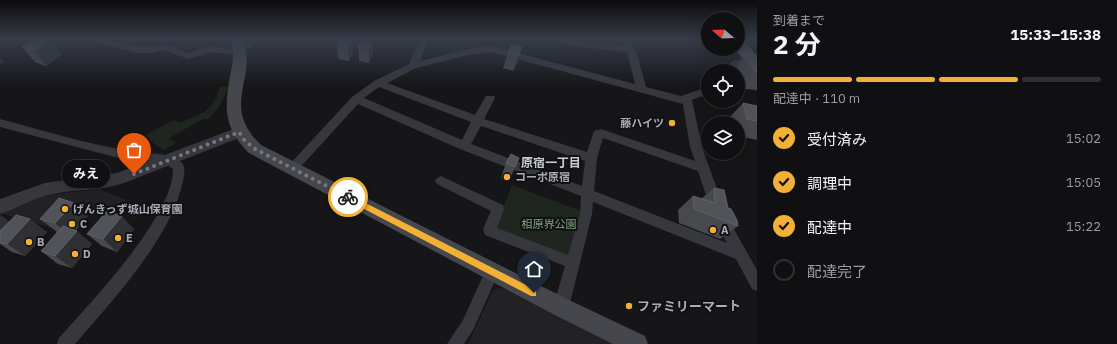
<!DOCTYPE html>
<html lang="ja">
<meta charset="utf-8">
<style>
:root{--surface:#101012;--page:#19191b;--text:#f1f3f6;--muted:#9c9d9f;--line:#303032;--accent:#f2b134}
body{margin:0;font-family:"IBM Plex Sans","Noto Sans JP",sans-serif;background:var(--page);color:var(--text);height:100vh;display:flex;flex-direction:column;font-size:15px;white-space:nowrap}
*{box-sizing:border-box;margin:0}
p{font-size:13px;color:var(--muted)}
.icon{flex:none;width:22px;height:22px;fill:none;stroke:currentColor;stroke-width:2;stroke-linecap:round;stroke-linejoin:round}
.map{position:relative;flex:1;overflow:hidden}
.details{display:flex;flex-direction:column;background:var(--surface);width:360px}
.details>*{flex:none}
.needle{width:26px;rotate:289deg}
.buttons{position:absolute;left:701px;top:12px;display:grid;gap:8px}
.buttons a{display:grid;place-items:center;width:44px;height:44px;border-radius:50%;background:var(--surface);box-shadow:0 4px 16px #0002,0 0 0 1px var(--line);font-size:20px}
.pin{position:absolute;display:grid;place-items:center;width:34px;height:34px;color:#fff;margin:-41px -17px;border-radius:50% 50% 50% 0;rotate:-45deg;box-shadow:0 0 4px #0007}
.pin .icon{rotate:45deg}
.courier{position:absolute;display:grid;place-items:center;width:40px;height:40px;margin:-20px;border:3px solid #f2b134;border-radius:50%;background:#fff;color:#222;box-shadow:0 1px 5px #0007}
.bubble{position:absolute;height:28px;border-radius:14px;background:var(--surface);box-shadow:0 4px 16px #0002,0 0 0 1px var(--line);font-size:13px;font-weight:700;line-height:28px;text-align:center}
.summary em{font-style:normal;font-weight:700}
.summary div{display:flex;flex-direction:column-reverse}
.summary{display:flex;align-items:center;justify-content:space-between;height:68px;padding:0 16px}
h1{font-size:26px;font-weight:700;line-height:30px}
.bar{display:grid;grid-template-columns:repeat(4,1fr);gap:6px 4px;align-content:center;height:48px;padding:0 16px}
.bar i{height:5px;border-radius:3px;background:var(--line)}
.bar .active{background:var(--accent)}
.bar p{grid-column:span 4}
ol{padding:0 16px;list-style:none}
li{display:flex;align-items:center;gap:12px;height:44px}
li p{margin-inline-start:auto}
li .icon{padding:4px;border-radius:50%;background:var(--accent);color:#111;stroke-width:4}
li:last-child{color:var(--muted)}
li i{width:22px;height:22px;border:2px solid var(--line);border-radius:50%}
main{display:flex;flex:1;min-height:0}
.map>svg:first-child{display:block}
</style>
<main>
<div class="map">
<svg width="757" height="344" viewBox="0 0 757 344">
<rect width="100%" height="100%" fill="#161618"/>
<g fill="#222225">
<polygon points="99,189 129,201 115,220 74,210 56,229 0,213 37,196"/>
<polygon points="498,288 507,289 619,344 468,344 493,290"/>
</g>
<g fill="#1e261f">
<path d="M220,87h8c-4,13 -10,22 -19,32h-6l-34,19 7,5 -12,7 -10,-6 -8,-9 28,-15 5,3c23,-10 32,-9 41,-36z"/>
<polygon points="512,185 581,211 569,257 495,228"/>
</g>
<g fill="none" stroke-linecap="round" stroke-linejoin="round">
<g fill="#37383d" fill-rule="evenodd">
<path d="M91,39h14l34,8h13l12,-3 25,9 20,-7 27,4 -2,-2c4,-5 11,-5 16,-9h9l-7,8 -11,3 4,3 -2,2 -33,-3 -21,7 -26,-9 -11,3h-13l-47,-12z"/>
<path d="M420,39h8l-8,22 48,-12 23,-3 144,38 -8,-32 -59,-7 -9,-6h10l55,7 -3,-7h8l8,15 9,33 35,9 27,-9v7l-16,6 10,47 25,70 30,53v21l-5,-2 -16,-30 -143,-57 -1,12 -23,93 -3,5 -5,2 -5,-2 -3,-5 12,-41 -80,-31 -2,-6 8,-18 -54,-27 -2,-3 2,-3 4,-2 4,2 58,27 1,4 -7,19 71,27 12,-41 1,-18 -121,-47 -102,-45 -62,68 -4,2 -4,-2 -2,-3 2,-3 64,-69 22,-16 35,-17zM491,52l192,52 7,43 5,14 -94,-32 -7,2 -7,21 -103,-33 11,-21 -1,-2h-8l-11,19 -88,-32 29,-15 52,-13zM379,87l92,35 -9,18 -98,-42zM481,126l104,35 -3,25 -111,-42zM603,138l95,33 16,48 13,24 -133,-52 3,-33z"/>
<polygon points="750,56 753,57 755,59 753,61 737,66 732,71 721,71 731,62"/>
<path d="M0,119c45,12 90,26 136,33 14,2 35,0 46,11 4,5 2,12 1,18 -12,57 -70,119 -108,163h-18l2,-6c31,-35 115,-122 114,-169l-7,-5 -51,-7 -115,-30z"/>
<polygon points="492,265 497,267 499,272 473,330 464,344 447,344 463,320 487,267"/>
</g>
<path fill="#37383d" fill-rule="evenodd" d="M239,127l5,1 2,4 -2,4 -120,47c-23,8 -48,6 -72,11 -19,4 -34,14 -52,20v-15l45,-16 72,-10z"/>
<path fill="#45474d" fill-rule="evenodd" d="M229,39h12c20,35 -23,66 20,106l308,155 76,36 3,8h-35l-60,-30 -304,-161c-25,-25 -25,-44 -19,-77 3,-14 5,-25 -1,-37z"/>
<polygon fill="#5b5e65" fill-rule="evenodd" points="738,39 744,39 757,57 757,73 751,72 736,49 738,49"/>
</g>
<g fill="#47494d">
<polygon points="50,39 61,55 46,66 35,62 22,47"/>
<polygon points="340,39 353,39 353,53 349,61 338,59 337,44"/>
<polygon points="373,39 373,55 369,63 359,61 358,46"/>
<polygon points="522,47 517,63 513,71 503,68 508,53"/>
<polygon points="757,56 757,90 744,89 738,82 738,71 733,71 744,57"/>
<polygon points="743,103 757,106 757,140 738,136 738,123 730,123 729,118"/>
<polygon points="519,158 509,181 501,178 506,163"/>
<polygon points="714,188 728,208 738,226 720,239 679,223 678,210 693,196 701,199"/>
<polygon points="74,203 88,216 76,231 92,244 72,268 58,264 41,251 57,232 40,219"/>
<polygon points="0,215 9,222 47,232 25,256 12,252 0,244"/>
<polygon points="134,229 117,252 102,246 87,234"/>
</g>
<g fill="#2f3033">
<polygon points="50,39 61,55 46,66 34,50"/>
<polygon points="352,39 353,39 353,53 349,61 348,46"/>
<polygon points="373,39 373,55 369,63 369,48"/>
<polygon points="522,47 517,63 513,71 518,56"/>
<polygon points="0,58 4,62 0,64"/>
<polygon points="74,203 88,216 71,237 55,223"/>
<polygon points="0,215 10,222 0,232"/>
<polygon points="122,216 134,229 117,252 103,239"/>
<polygon points="30,219 47,232 25,256 7,244"/>
<polygon points="77,231 92,244 72,268 55,256"/>
</g>
<g fill="#525359" stroke="#5f6168">
<polygon points="35,39 50,39 34,50 22,47"/>
<polygon points="340,39 352,39 348,46 337,44"/>
<polygon points="362,39 373,39 369,48 358,46"/>
<polygon points="511,44 522,47 518,56 508,53"/>
<polygon points="747,55 757,56 757,73 744,57"/>
<polygon points="743,103 757,106 757,121 747,119"/>
<polygon points="511,154 519,158 515,167 506,163"/>
<polygon points="714,188 724,190 728,208 731,209 737,220 738,226 694,209 693,196 715,203"/>
<polygon points="59,198 74,203 55,223 40,219"/>
<polygon points="107,211 122,216 103,239 87,234"/>
<polygon points="16,215 30,219 7,244 0,242 0,231"/>
<polygon points="63,226 77,231 55,256 41,251"/>
</g>
<linearGradient id="sky" x2="0" y2="1"><stop stop-color="#0c0c0d"/><stop offset="0.45" stop-color="#363c48"/><stop offset="1" stop-color="#363c48" stop-opacity="0"/></linearGradient>
<rect width="757" height="87" fill="url(#sky)"/>
<polygon fill="#f2b134" points="348,194 536,290 536,296 531,296 345,199 345,195"/>
<g fill="none" stroke-linecap="round" stroke-linejoin="round">
<polyline stroke="#757880" stroke-width="4" stroke-dasharray="0 7.2" points="134,174 239,132 245,141 255,149 348,197"/>
</g>
<g fill="#f2b134" stroke="#111113" stroke-width="1.5">
<circle cx="672" cy="123" r="4"/>
<circle cx="507" cy="177" r="4"/>
<circle cx="65" cy="209" r="4"/>
<circle cx="72" cy="224" r="4"/>
<circle cx="713" cy="230" r="4"/>
<circle cx="118" cy="238" r="4"/>
<circle cx="29" cy="242" r="4"/>
<circle cx="75" cy="254" r="4"/>
<circle cx="629" cy="306" r="4"/>
</g>
<g text-anchor="middle" dominant-baseline="central" stroke-width="4" stroke-linejoin="round" paint-order="stroke">
<g font-size="11" font-weight="bold" fill="#a8adb8" stroke="#111113" text-anchor="start">
<text x="664" y="123" text-anchor="end">藤ハイツ</text>
<text x="515" y="177">コーポ原宿</text>
<text x="73" y="209">げんきっず城山保育園</text>
<text x="80" y="224">C</text>
<text x="721" y="230">A</text>
<text x="126" y="238">E</text>
<text x="37" y="242">B</text>
<text x="83" y="254">D</text>
</g>
<g font-size="11" fill="#7fa381" stroke="#111113">
<text x="549" y="224">相原界公園</text>
</g>
<g font-size="12" font-weight="bold" fill="#c9ccd4" stroke="#111113">
<text x="551" y="162">原宿一丁目</text>
</g>
<g font-size="13" font-weight="bold" fill="#a8adb8" stroke="#111113" text-anchor="start">
<text x="637" y="306">ファミリーマート</text>
</g>
</g>
</svg>
<div class="buttons">
<a><svg class="needle" viewBox="-14 -14 28 28"><path d="M0-13l5 13h-10z" fill="#e53935"/><path d="M0 13l5-13h-10z" fill="#9c9d9f"/></svg></a>
<a><svg class="icon" aria-label="locate" viewBox="0 0 24 24"><circle cx="12" cy="12" r="6"/><path d="M12 2v4M12 18v4M2 12h4M18 12h4"/></svg></a>
<a><svg class="icon" aria-label="layers" viewBox="0 0 24 24"><path d="M12 4l9 5-9 5-9-5zM3 14l9 5 9-5"/></svg></a>
</div>
<div class="pin" style="left:134px;top:174px;background:#ea580c"><svg class="icon" aria-label="bag" viewBox="0 0 24 24"><path d="M5 8h14l-1 12H6zM9 8a3 3 0 0 1 6 0"/></svg></div>
<div class="pin" style="left:534px;top:293px;background:#1f2937"><svg class="icon" aria-label="home" viewBox="0 0 24 24"><path d="M3 11l9-7 9 7M6 9v11h12V9"/></svg></div>
<div class="courier" style="left:348px;top:197px"><svg class="icon" aria-label="bike" viewBox="0 0 24 24"><circle cx="6" cy="16" r="4"/><circle cx="18" cy="16" r="4"/><path d="M6 16l4-8h5l3 8M10 8l3 8H6M13 5h3"/></svg></div>
<div class="bubble" style="left:62px;top:160px;width:48px">みえ</div>
</div>
<section class="details">
<div class="summary"><div><h1>2 分</h1><p>到着まで</p></div><em>15:33–15:38</em></div>
<div class="bar"><i class="active"></i><i class="active"></i><i class="active"></i><i></i><p>配達中 · 110 m</p></div>
<ol>
<li><svg class="icon" aria-label="check" viewBox="0 0 24 24"><path d="M5 12l5 5 9-10"/></svg>受付済み<p>15:02</p></li>
<li><svg class="icon" aria-label="check" viewBox="0 0 24 24"><path d="M5 12l5 5 9-10"/></svg>調理中<p>15:05</p></li>
<li><svg class="icon" aria-label="check" viewBox="0 0 24 24"><path d="M5 12l5 5 9-10"/></svg>配達中<p>15:22</p></li>
<li><i></i>配達完了</li>
</ol>
</section>
</main>
